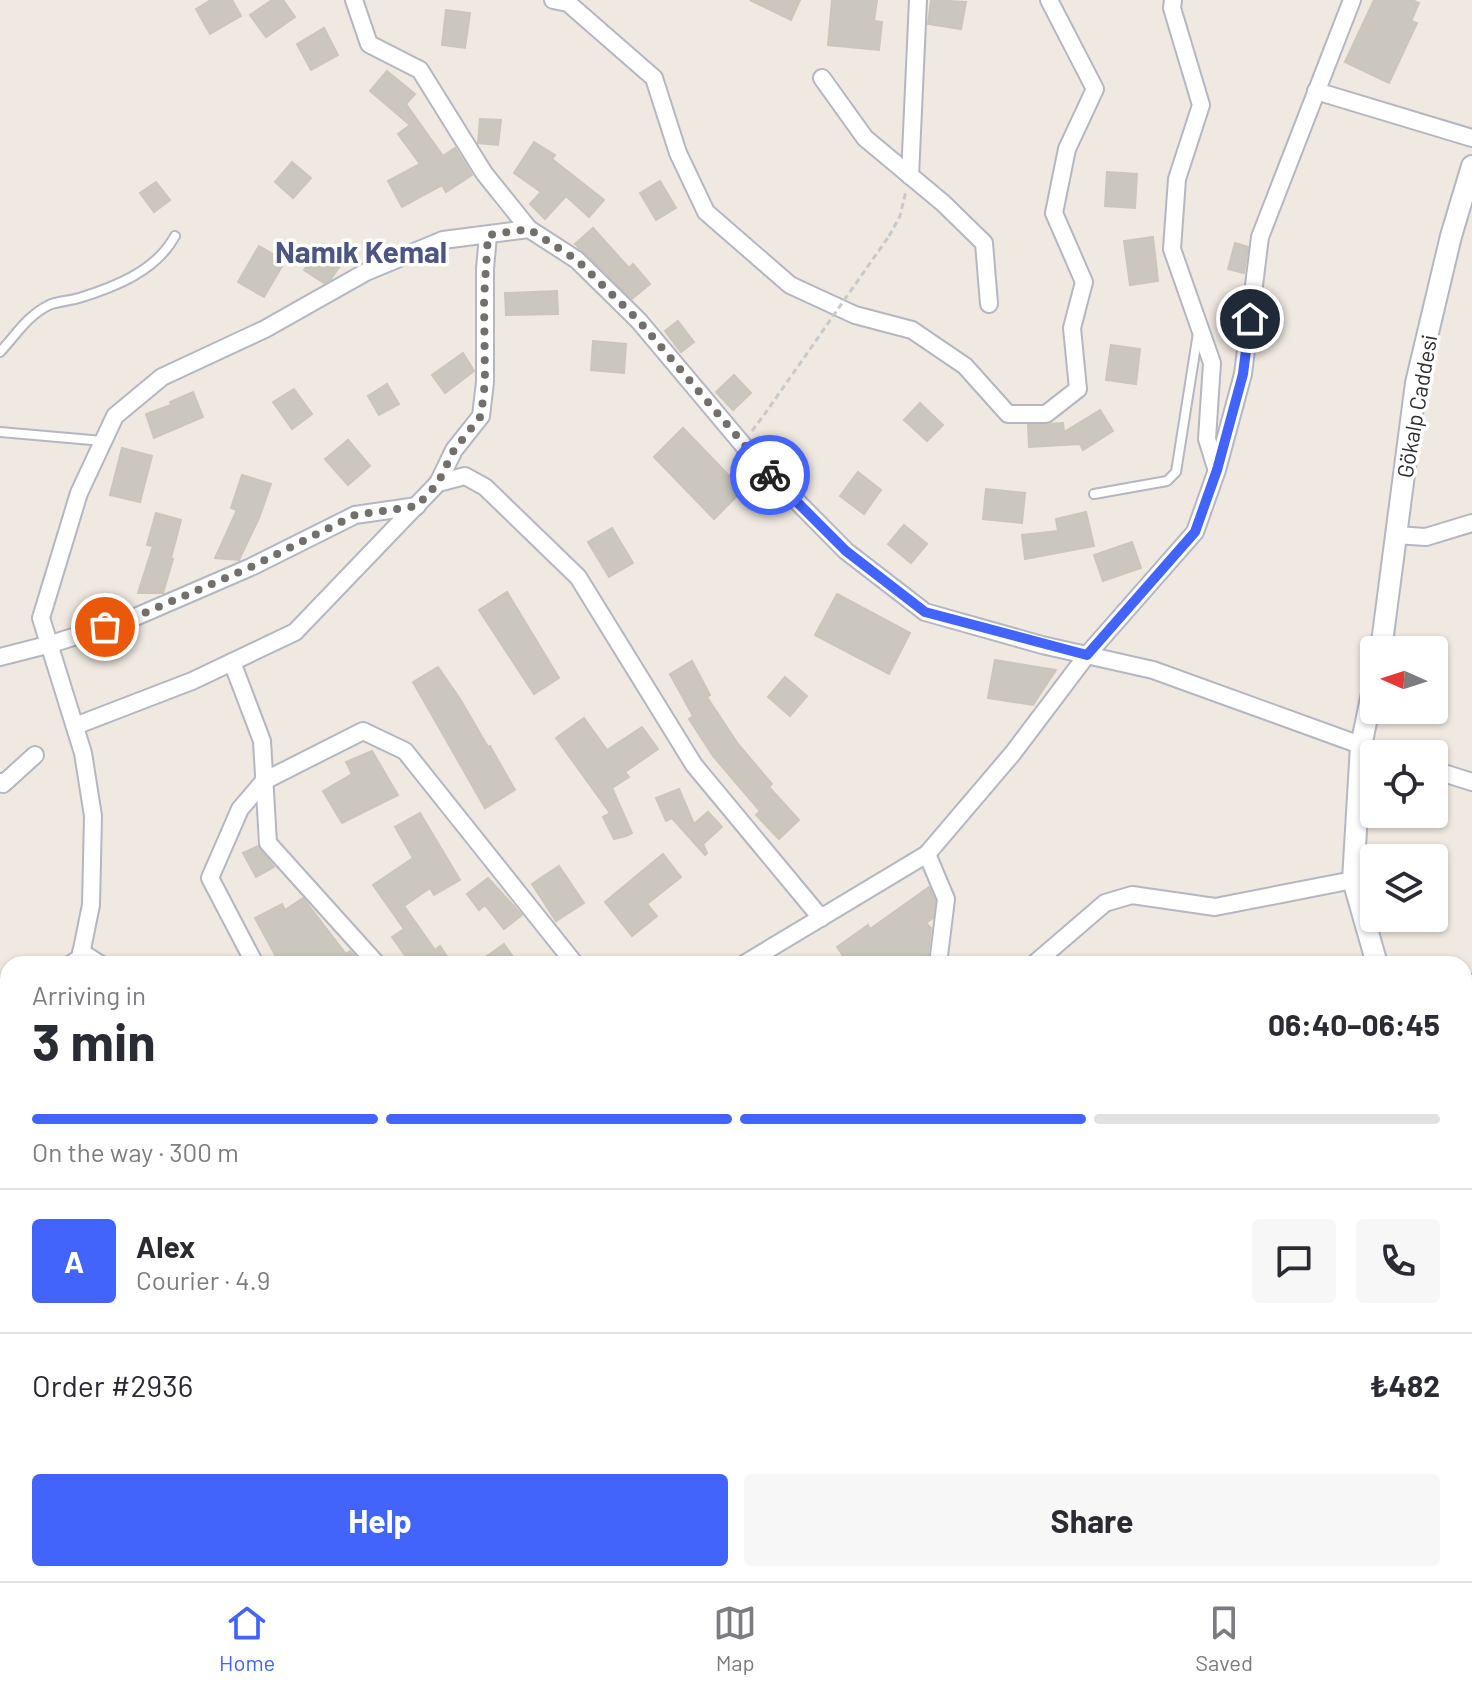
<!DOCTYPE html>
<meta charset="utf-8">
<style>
:root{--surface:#fff;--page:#f7f7f7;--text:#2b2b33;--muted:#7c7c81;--line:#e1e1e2;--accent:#4264fb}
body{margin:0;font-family:Barlow,sans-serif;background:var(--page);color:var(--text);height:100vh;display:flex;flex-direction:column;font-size:30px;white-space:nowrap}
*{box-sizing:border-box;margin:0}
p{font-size:26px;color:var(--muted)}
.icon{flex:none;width:44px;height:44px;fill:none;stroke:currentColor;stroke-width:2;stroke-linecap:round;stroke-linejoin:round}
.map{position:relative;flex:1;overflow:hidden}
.details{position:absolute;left:0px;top:956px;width:1472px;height:626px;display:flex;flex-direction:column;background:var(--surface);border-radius:24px 24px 0 0;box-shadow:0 2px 6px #0004}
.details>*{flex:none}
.needle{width:52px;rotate:273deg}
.buttons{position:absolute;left:1360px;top:636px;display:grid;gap:16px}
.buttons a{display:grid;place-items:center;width:88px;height:88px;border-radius:8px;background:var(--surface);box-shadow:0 2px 6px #0004;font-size:40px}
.pin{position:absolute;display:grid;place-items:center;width:68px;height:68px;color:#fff;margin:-34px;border:4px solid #fff;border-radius:50%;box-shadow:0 2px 8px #0007}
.courier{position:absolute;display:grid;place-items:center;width:80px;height:80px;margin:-40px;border:6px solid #4264fb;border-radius:50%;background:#fff;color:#222;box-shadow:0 2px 10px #0007}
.head em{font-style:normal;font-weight:700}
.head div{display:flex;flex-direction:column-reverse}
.head{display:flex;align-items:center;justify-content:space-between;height:136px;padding:0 32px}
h1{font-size:52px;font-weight:700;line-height:60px}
.bar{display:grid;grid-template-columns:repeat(4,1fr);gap:12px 8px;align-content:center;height:96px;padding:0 32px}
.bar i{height:10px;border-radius:6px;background:var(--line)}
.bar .on{background:var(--accent)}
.bar p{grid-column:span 4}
.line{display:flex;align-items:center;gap:20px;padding:0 32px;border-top:2px solid var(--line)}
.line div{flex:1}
.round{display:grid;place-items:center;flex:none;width:84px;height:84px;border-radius:8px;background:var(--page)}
.action{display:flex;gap:16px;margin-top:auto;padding:16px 32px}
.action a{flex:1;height:92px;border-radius:8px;background:var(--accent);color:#fff;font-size:32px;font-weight:700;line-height:92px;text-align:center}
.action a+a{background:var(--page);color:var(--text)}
.tab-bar{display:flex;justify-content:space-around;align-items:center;height:112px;border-top:2px solid var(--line);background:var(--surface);font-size:22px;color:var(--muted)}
.tab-bar a{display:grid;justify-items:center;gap:4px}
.tab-bar .on{color:var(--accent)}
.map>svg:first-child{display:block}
</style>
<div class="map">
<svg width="1472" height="1581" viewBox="0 0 1472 1581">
<rect width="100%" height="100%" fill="#efe9e1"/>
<g fill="#cbc7bf" stroke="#cbc5ba" stroke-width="2">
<polygon points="211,0 232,0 241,16 210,34 196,9"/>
<polygon points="272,0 283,0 295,17 266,37 250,15"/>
<polygon points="750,0 800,0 791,20"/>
<polygon points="832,0 877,0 874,21 882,22 879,50 828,45"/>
<polygon points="931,0 966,2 961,29 928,24"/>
<polygon points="1374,0 1412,0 1419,3 1411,21 1417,23 1389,83 1345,62"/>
<polygon points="446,10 470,13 465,48 442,45"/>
<polygon points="324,28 338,55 311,70 297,44"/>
<polygon points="387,71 415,94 406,104 443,156 455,148 472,175 446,192 442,185 402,207 388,181 420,164 398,134 410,125 370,91"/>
<polygon points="480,119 501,120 498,145 478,143"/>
<polygon points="534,142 555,155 552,159 604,200 589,217 566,196 545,219 530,204 541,192 514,173"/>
<polygon points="292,162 311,178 293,198 275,182"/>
<polygon points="1107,172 1137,174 1135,208 1105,206"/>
<polygon points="660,181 676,208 656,220 640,193"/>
<polygon points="156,182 170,200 154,212 140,193"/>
<polygon points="593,228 629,268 633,264 650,284 632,299 575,244"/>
<polygon points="1153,237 1158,281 1130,285 1124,241"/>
<polygon points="1235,243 1248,247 1244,273 1228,269"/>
<polygon points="322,244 344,260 331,279 324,283 304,270"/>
<polygon points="259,246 285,261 264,297 238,282"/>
<polygon points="557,291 558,314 506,315 505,293"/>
<polygon points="678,321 694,342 681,352 665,331"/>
<polygon points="593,341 626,344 624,373 591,370"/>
<polygon points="1111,345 1140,349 1136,384 1106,380"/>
<polygon points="463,353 474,371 445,393 432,375"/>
<polygon points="734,375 751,393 733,410 716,392"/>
<polygon points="387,384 399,404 379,415 368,396"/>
<polygon points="294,389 312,414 292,429 273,402"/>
<polygon points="193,392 203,417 154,438 146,414 171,405 170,402"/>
<polygon points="920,403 943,425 927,441 904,420"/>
<polygon points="1100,410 1113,431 1083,450 1080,444 1029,447 1028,425 1063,423 1064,432"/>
<polygon points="683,428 743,490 714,519 654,457"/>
<polygon points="348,440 370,466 348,485 325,459"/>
<polygon points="122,448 152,456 140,502 110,495"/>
<polygon points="858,472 881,490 864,514 840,496"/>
<polygon points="242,475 271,484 259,518 239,560 215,558 237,510 231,508"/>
<polygon points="986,489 1025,493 1022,523 983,519"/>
<polygon points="1086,512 1094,546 1025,559 1022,535 1058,531 1056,519"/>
<polygon points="156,513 181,520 171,558 173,559 163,593 138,593 153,546 147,545"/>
<polygon points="904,525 927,544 911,563 888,544"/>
<polygon points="612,528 633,563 609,577 588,542"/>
<polygon points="1132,542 1141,568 1103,581 1094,555"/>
<polygon points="507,592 559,678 534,694 479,610"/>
<polygon points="837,594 910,633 889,674 815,635"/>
<polygon points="995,660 1056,670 1033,705 988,698"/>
<polygon points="692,661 710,695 707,697 738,744 772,784 769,787 799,820 779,839 756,815 760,811 713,756 689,719 693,716 670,674"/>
<polygon points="438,667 460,699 488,747 490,746 515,790 485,808 413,682"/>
<polygon points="785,677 807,696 790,716 768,697"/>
<polygon points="584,718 607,750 642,727 658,749 625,772 629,777 612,788 632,833 626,836 614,839 603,817 610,813 556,738"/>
<polygon points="372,751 398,795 342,823 323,791 352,774 346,762"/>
<polygon points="679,789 694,824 708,812 722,827 703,844 707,853 705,855 672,818 666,821 656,798"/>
<polygon points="420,813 460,880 434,895 430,888 404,906 435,950 440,946 452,964 411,964 392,937 404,929 373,885 413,858 395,827"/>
<polygon points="258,846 274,867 256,877 243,853"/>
<polygon points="663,854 681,877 647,904 657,916 632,936 605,902"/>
<polygon points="559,866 584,903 556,921 532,884"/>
<polygon points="488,878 522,915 504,929 485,905 479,910 467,894"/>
<polygon points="929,887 935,901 933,918 926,923 931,928 927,964 907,964 901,958 893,964 849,964 837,947 868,925 870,929"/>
<polygon points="303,898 346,954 350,951 362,964 280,964 255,918 282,904 285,910"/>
<polygon points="504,944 518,964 476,964"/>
</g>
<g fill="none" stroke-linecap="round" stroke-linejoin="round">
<defs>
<g id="service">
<path d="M0,352c16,-17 27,-36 49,-47 9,-4 20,-4 30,-7 36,-11 77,-27 96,-62"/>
<polyline points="0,432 103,441"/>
<polyline points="1094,494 1167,481 1176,472 1198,333"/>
<polyline points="64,964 80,953"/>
<polyline points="0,1010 8,1005"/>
</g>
<g id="minor">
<polyline points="354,0 369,44 420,70 484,173 529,229"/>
<polyline points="553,0 568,3 654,78 678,153 706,212 790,285 855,315 912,330 965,366 1008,414 1046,414 1078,389 1072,328 1084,282 1054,213 1067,149 1095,89 1049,0"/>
<polyline points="1173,0 1172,8 1201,105 1177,179 1172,249 1212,363 1207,439 1216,468"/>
<polyline points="822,78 865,138 943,203 984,243 989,304"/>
<polyline points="1316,91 1472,138"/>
<polyline points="910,176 918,0"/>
<polyline points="438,483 454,450 481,416 485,382 485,269 488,235"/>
<polyline points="1395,535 1426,537 1472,523"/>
<polyline points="0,657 51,644 133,618 251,567 355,515 417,506"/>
<polyline points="232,662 262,741 268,843 377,964"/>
<polyline points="75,726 192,681 295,632 438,483 465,476 485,487 578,577 694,765 821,918"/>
<polyline points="1434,770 1472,782"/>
<polyline points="0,782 3,784 35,755"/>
<polyline points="927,854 946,899 938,964"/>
<polyline points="81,952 100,964"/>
<polyline points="79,964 91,905 93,816 83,753 41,618 79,493 115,416 162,377 265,329 366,272 443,240 529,229 577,260 639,321 754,458 846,551 925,612 1042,645 1153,670 1385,754"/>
<polyline points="255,964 210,878 240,809 264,781 363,731 405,751 575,964"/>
<polyline points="744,964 927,854 1013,753 1087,655 1195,532 1217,470 1243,374 1260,237 1352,0"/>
<polyline points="1034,964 1105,903 1132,895 1215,907 1353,880"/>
<polyline points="1464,986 1472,983"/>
<polyline points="0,1177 8,1177"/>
<polyline points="1464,1244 1472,1246"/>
<polyline points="0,1560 8,1560"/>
<polyline points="598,1574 611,1581"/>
<polyline points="966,1574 966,1581"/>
<polyline points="998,1574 1007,1581"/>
<polyline points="480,1581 497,1574"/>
<polyline points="662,1581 668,1574"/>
<polyline points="803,1581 808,1574"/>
<polyline points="1139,1581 1146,1574"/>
</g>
<g id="tertiary">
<polyline points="1381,650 1416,383 1451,236 1472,166"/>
<polyline points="1374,684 1361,746 1353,880 1377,964"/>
</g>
<g id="secondary">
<polyline points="1464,1055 1472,1058"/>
<polyline points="908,1581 917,1574"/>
</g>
</defs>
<use href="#service" stroke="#b4b7c1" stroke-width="12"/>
<use href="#minor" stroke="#b4b7c1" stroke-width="20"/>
<use href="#tertiary" stroke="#b4b7c1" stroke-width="24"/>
<use href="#secondary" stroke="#b4b7c1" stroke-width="26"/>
<g stroke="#c9c9c9" stroke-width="3" stroke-dasharray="6 4" stroke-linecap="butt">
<polyline points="889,236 900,216 906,191"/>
<polyline points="752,431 764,415"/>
</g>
<use href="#service" stroke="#fff" stroke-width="8"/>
<use href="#minor" stroke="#fff" stroke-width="16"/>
<use href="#tertiary" stroke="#fff" stroke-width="20"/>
<use href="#secondary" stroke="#fff" stroke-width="22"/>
<polyline stroke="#c9c9c9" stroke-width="3" stroke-dasharray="6 4" stroke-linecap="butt" points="764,415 889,236"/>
</g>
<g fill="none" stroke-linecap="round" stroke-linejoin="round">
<polyline stroke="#726f6d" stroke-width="8" stroke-dasharray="0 14.4" points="105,627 133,618 251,567 355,515 417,506 438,483 454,450 481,416 485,382 484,299 488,235 529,229 577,260 639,321 770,475"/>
<polyline stroke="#4264fb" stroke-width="10" points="770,475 846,551 925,612 1087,655 1195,532 1217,470 1243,374 1250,319"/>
</g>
<g text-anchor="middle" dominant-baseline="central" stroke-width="7" stroke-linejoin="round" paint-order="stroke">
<g font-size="22" fill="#2e2e2e" stroke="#fff">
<text transform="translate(1416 406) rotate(-80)">Gökalp Caddesi</text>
</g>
<g font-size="30" font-weight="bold" fill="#4d5680" stroke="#fff">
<text x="361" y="251">Namık Kemal</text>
</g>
</g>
</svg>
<div class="buttons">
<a><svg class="needle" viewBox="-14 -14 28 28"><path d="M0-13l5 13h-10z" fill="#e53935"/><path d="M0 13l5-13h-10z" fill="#7c7c81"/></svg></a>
<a><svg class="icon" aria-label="locate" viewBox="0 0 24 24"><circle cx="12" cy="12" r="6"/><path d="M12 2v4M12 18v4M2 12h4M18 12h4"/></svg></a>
<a><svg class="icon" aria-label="layers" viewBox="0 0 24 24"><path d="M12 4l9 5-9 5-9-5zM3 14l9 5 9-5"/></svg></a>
</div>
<div class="pin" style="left:105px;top:627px;background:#ea580c"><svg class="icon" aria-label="bag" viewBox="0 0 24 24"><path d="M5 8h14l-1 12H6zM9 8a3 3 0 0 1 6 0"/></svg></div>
<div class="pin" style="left:1250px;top:319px;background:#1f2937"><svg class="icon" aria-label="home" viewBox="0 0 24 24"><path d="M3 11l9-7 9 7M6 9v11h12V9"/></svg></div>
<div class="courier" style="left:770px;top:475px"><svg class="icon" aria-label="bike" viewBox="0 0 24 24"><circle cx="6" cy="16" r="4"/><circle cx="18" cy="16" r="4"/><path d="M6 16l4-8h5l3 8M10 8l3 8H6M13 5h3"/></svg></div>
<section class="details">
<div class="head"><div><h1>3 min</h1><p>Arriving in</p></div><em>06:40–06:45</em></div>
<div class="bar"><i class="on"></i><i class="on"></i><i class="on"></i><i></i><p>On the way · 300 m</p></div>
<div class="line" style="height:144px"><b class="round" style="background:var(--accent);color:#fff">A</b><div><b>Alex</b><p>Courier · 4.9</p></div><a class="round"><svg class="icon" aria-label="chat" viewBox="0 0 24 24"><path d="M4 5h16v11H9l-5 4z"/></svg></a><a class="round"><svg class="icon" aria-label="phone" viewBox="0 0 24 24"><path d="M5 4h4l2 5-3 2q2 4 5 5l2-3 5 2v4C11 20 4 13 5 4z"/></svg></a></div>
<div class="line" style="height:104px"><div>Order #2936</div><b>₺482</b></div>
<div class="action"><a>Help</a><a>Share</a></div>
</section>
</div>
<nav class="tab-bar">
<a class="on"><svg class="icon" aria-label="home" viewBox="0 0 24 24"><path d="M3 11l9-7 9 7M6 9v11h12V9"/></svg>Home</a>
<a><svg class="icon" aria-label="map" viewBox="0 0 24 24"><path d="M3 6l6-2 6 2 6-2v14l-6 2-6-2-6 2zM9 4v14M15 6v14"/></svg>Map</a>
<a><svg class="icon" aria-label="saved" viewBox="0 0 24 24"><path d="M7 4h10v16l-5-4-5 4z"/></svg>Saved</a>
</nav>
